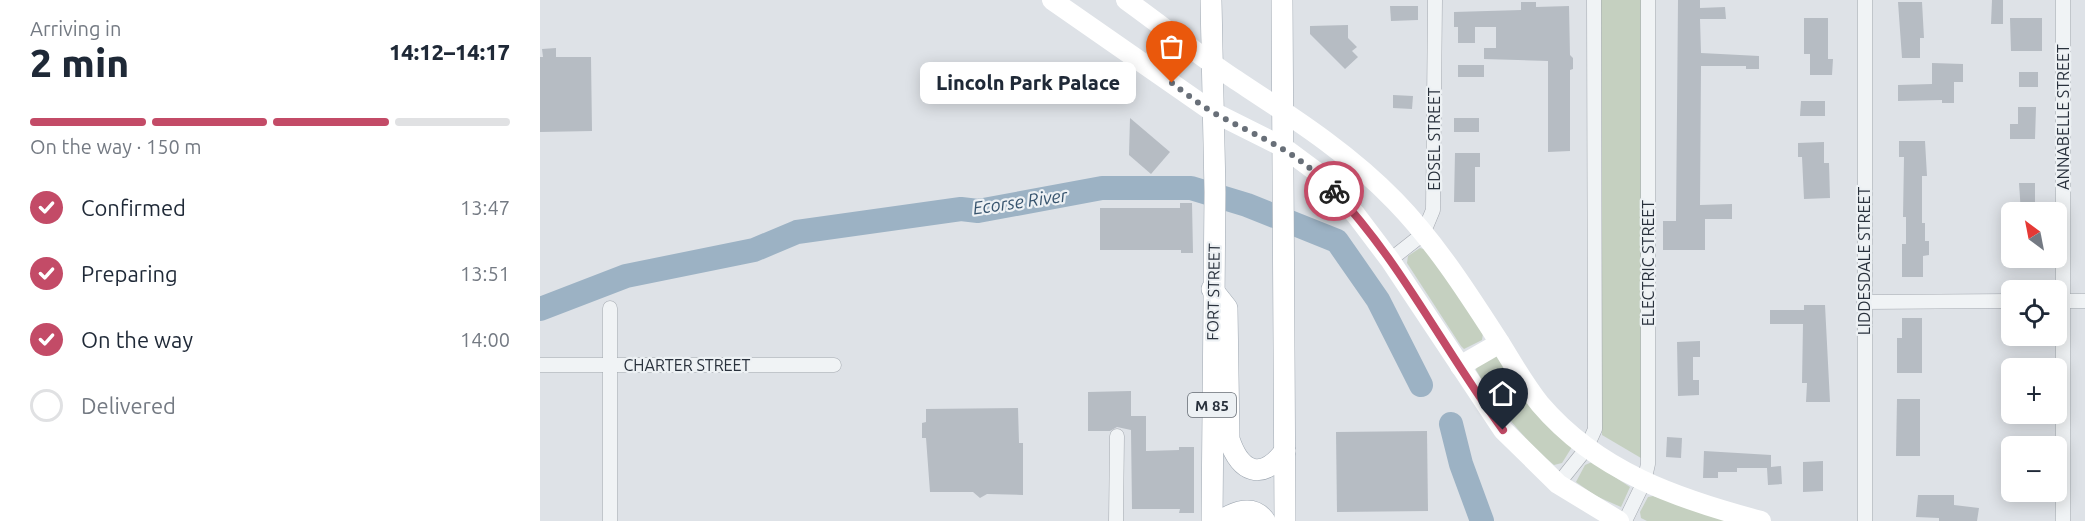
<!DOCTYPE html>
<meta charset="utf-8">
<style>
:root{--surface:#fff;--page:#f6f6f7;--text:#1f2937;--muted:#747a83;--line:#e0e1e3;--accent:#c34b67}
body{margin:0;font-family:Ubuntu,sans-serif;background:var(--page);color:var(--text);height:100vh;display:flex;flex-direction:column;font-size:22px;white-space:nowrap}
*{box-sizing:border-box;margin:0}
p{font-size:20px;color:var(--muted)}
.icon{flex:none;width:33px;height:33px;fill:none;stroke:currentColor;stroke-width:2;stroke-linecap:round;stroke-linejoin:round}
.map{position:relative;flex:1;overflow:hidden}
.details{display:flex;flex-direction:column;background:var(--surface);width:540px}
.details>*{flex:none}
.needle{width:39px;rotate:328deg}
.tools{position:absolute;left:1461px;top:202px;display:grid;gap:12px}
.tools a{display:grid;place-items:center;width:66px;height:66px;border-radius:9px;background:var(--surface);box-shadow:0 3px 15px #0003;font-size:30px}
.pin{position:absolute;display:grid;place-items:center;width:51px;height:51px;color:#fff;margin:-62px -26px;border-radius:50% 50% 50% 0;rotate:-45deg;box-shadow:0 0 6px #0007}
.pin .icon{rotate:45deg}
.courier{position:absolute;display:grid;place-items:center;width:60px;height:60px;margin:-30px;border:4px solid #c34b67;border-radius:50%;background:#fff;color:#222;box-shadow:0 2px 8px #0007}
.bubble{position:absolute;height:42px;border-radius:9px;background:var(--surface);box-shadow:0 3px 15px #0003;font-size:20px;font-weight:800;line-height:42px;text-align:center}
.head em{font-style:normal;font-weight:800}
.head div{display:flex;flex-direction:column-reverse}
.head{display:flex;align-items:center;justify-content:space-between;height:102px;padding:0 30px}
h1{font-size:39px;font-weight:800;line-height:45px}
.bar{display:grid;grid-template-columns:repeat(4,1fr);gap:9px 6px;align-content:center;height:72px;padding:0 30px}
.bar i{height:8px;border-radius:4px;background:var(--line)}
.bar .selected{background:var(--accent)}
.bar p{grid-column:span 4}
ol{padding:0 30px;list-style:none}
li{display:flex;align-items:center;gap:18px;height:66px}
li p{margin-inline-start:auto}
li .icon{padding:6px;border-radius:50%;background:var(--accent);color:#fff;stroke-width:4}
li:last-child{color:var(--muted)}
li i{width:33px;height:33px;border:3px solid var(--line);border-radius:50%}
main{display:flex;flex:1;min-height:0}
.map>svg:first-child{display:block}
</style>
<main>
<section class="details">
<div class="head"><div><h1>2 min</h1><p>Arriving in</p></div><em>14:12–14:17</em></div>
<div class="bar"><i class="selected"></i><i class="selected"></i><i class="selected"></i><i></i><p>On the way · 150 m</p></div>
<ol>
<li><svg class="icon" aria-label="check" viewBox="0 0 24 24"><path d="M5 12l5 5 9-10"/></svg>Confirmed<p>13:47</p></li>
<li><svg class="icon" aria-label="check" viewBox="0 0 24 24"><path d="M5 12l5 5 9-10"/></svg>Preparing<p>13:51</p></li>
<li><svg class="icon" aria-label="check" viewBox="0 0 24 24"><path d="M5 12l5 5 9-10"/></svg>On the way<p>14:00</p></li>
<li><i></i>Delivered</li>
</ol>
</section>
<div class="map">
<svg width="1545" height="521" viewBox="0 0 1545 521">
<rect width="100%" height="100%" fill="#dee2e7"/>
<g fill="#c5d0c0">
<polygon points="1061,0 1101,0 1101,458 1062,435"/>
<polygon points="880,248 887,250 943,333 942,340 924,349 921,346 867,263 868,256"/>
<path d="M954,354l4,2 74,91 -10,16 -8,2c-32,-27 -57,-59 -78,-95l1,-5z"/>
<polygon points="1052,462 1090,487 1081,507 1056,496 1036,482 1045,465"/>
<polygon points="1113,496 1191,521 1107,521 1101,518 1100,512 1108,497"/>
</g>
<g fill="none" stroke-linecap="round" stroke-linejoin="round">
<g stroke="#9cb2c4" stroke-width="24">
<polyline points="0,309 86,276 214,250 257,232 421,209 438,211 562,188 651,188 707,205 797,241 838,300 881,385"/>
<polyline points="911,424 921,464 942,521"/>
</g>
</g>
<g fill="#b6bcc3">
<polygon points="1138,0 1160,0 1160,8 1185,7 1186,19 1160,19 1161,53 1219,56 1219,69 1206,69 1206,66 1161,66 1160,205 1192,204 1192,219 1165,219 1165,250 1123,250 1123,221 1136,221"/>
<polygon points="1452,0 1463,0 1463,24 1451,24"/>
<polygon points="981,2 996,2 996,7 1029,6 1030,55 1033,58 1033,69 1030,70 1030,151 1008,152 1008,61 944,59 944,48 956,48 956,27 935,27 935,43 918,43 918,27 914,27 914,12 981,10"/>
<polygon points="1358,2 1382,2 1384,38 1380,38 1380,58 1362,58"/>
<polygon points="850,6 878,6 878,20 851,21"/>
<polygon points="1264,18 1288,18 1288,59 1293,59 1292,75 1270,75 1270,54 1264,54"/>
<polygon points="1470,18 1502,18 1502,51 1471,51"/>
<polygon points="808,25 808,38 817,47 812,51 818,57 805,69 770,34 770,26"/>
<polygon points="16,48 16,57 51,57 52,131 0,132 0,57 3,57 2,49"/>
<polygon points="1392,63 1423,64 1423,82 1414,82 1414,103 1402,103 1402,100 1358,101 1358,85 1392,84"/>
<rect x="918" y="65" width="26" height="12"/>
<rect x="1479" y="72" width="19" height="15"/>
<polygon points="853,95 873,96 872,109 853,108"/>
<polygon points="1261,101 1285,101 1285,116 1260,116"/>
<polygon points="1478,107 1496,107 1495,139 1470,139 1470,124 1478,124"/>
<polygon points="590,118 630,152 611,174 589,155"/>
<rect x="914" y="118" width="25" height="14"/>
<polygon points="1359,141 1385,141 1387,176 1382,176 1382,223 1385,223 1385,241 1389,241 1389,255 1383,256 1383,277 1362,277 1362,244 1366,244 1366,217 1363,217 1364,157 1359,157"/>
<polygon points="1284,142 1284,163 1289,163 1290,198 1264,199 1262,157 1258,157 1258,143"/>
<polygon points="915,153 940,153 940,167 935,167 935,202 914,202"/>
<polygon points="1479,183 1495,183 1495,213 1481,213"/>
<polygon points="640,203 652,203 653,253 641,253 641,250 560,250 560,208 640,208"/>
<polygon points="1264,305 1285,305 1290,402 1266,402 1267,383 1262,383 1263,324 1230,324 1230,310 1264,310"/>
<polygon points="1362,318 1382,318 1382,373 1357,373 1357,338 1362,338"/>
<polygon points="1160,341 1160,357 1153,357 1153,380 1159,380 1159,395 1138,396 1137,342"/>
<polygon points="591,391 591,416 606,416 606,451 639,450 639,447 654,447 654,513 639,513 640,509 592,509 591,430 577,427 570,431 548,431 548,392"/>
<polygon points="1357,399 1380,399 1380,456 1356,456"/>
<polygon points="478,408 479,443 483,443 483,495 447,494 440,498 433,492 390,492 386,438 382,438 382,423 386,422 386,409"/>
<polygon points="887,431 888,511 797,512 796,432"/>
<polygon points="1127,437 1142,438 1141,458 1126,457"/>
<polygon points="1164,451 1231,455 1231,467 1241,466 1242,484 1228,485 1227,468 1197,468 1197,472 1178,472 1178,478 1163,478"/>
<polygon points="1283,461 1283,491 1263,492 1263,462"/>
<polygon points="1378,495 1414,495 1414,505 1439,508 1437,521 1399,521 1399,518 1376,517"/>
</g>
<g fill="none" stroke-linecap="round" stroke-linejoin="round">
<defs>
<g id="minor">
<polyline points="1523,0 1523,521"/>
<polyline points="850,260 883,234 893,210 895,0"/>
<polyline points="1516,301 1545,301"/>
<polyline points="1324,302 1472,301"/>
<polyline points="70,308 70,521"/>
<polyline points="0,365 294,365"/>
<polyline points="1018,484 1046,449 1055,429 1054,0"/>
<polyline points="576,521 577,436"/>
<polyline points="1085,521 1104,482 1108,464 1108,0"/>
<polyline points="1325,521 1325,0"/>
</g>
<g id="primary">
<polyline points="671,0 675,192 672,521"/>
<polyline points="742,0 745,521"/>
<path d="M672,289l15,19 2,131c11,33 32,43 56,12"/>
<path d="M680,521c15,-9 33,-17 45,0"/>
</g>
</defs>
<use href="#minor" stroke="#a4a9b0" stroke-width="15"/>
<use href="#primary" stroke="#9ea7b1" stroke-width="22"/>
<use href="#minor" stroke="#f0f3f5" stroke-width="14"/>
<g stroke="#fff" stroke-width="20">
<polyline points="512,0 673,112 743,147 778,173 816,215 850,260 963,430 1018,484 1079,521"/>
<path d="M586,0c36,26 70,53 107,78 56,37 115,74 162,123 40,41 72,91 103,139 14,22 26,44 42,64 58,68 138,95 221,117"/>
<polyline points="920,366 960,343"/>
</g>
<use href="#primary" stroke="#fff" stroke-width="21"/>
</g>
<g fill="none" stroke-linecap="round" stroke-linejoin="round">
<path stroke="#686f78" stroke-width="6" stroke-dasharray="0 10.8" d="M632,83c13,10 27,21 42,30 49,27 80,35 120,78"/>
<path stroke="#c34b67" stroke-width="8" d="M794,191c68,72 111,161 169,239"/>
</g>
<g text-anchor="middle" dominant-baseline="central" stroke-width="4.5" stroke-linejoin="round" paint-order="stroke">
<rect fill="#edf1f4" stroke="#646b73" stroke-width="1.5" x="648" y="393" width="48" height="24" rx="4.5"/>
<g font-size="15" font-weight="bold" fill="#29313c">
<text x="672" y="405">M 85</text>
</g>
<g font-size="16" fill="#29313c" stroke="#edf1f4">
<text transform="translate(1523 117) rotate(-90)">ANNABELLE STREET</text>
<text transform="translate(894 139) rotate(-90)">EDSEL STREET</text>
<text transform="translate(1324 261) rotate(-90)">LIDDESDALE STREET</text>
<text transform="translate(1108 263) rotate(-90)">ELECTRIC STREET</text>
<text transform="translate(673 292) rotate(-89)">FORT STREET</text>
<text x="147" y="365">CHARTER STREET</text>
</g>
<g font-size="18" font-style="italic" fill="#36536d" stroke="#edf1f4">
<text transform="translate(480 201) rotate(-8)">Ecorse River</text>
</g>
</g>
</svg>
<div class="tools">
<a><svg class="needle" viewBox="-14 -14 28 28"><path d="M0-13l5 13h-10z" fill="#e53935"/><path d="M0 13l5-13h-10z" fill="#747a83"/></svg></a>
<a><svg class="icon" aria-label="locate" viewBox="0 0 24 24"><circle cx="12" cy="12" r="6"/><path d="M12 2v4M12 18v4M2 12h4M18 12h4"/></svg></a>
<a>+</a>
<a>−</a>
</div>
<div class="pin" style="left:632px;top:83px;background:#ea580c"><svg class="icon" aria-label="bag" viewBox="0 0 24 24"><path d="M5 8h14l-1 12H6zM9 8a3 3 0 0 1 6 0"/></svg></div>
<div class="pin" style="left:963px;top:430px;background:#1f2937"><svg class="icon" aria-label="home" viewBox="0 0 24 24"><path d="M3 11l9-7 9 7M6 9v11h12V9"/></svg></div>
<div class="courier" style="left:794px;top:191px"><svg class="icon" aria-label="bike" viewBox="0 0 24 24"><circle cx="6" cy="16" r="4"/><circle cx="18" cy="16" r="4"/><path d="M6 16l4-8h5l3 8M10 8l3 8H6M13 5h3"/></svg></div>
<div class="bubble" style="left:380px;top:62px;width:216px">Lincoln Park Palace</div>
</div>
</main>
